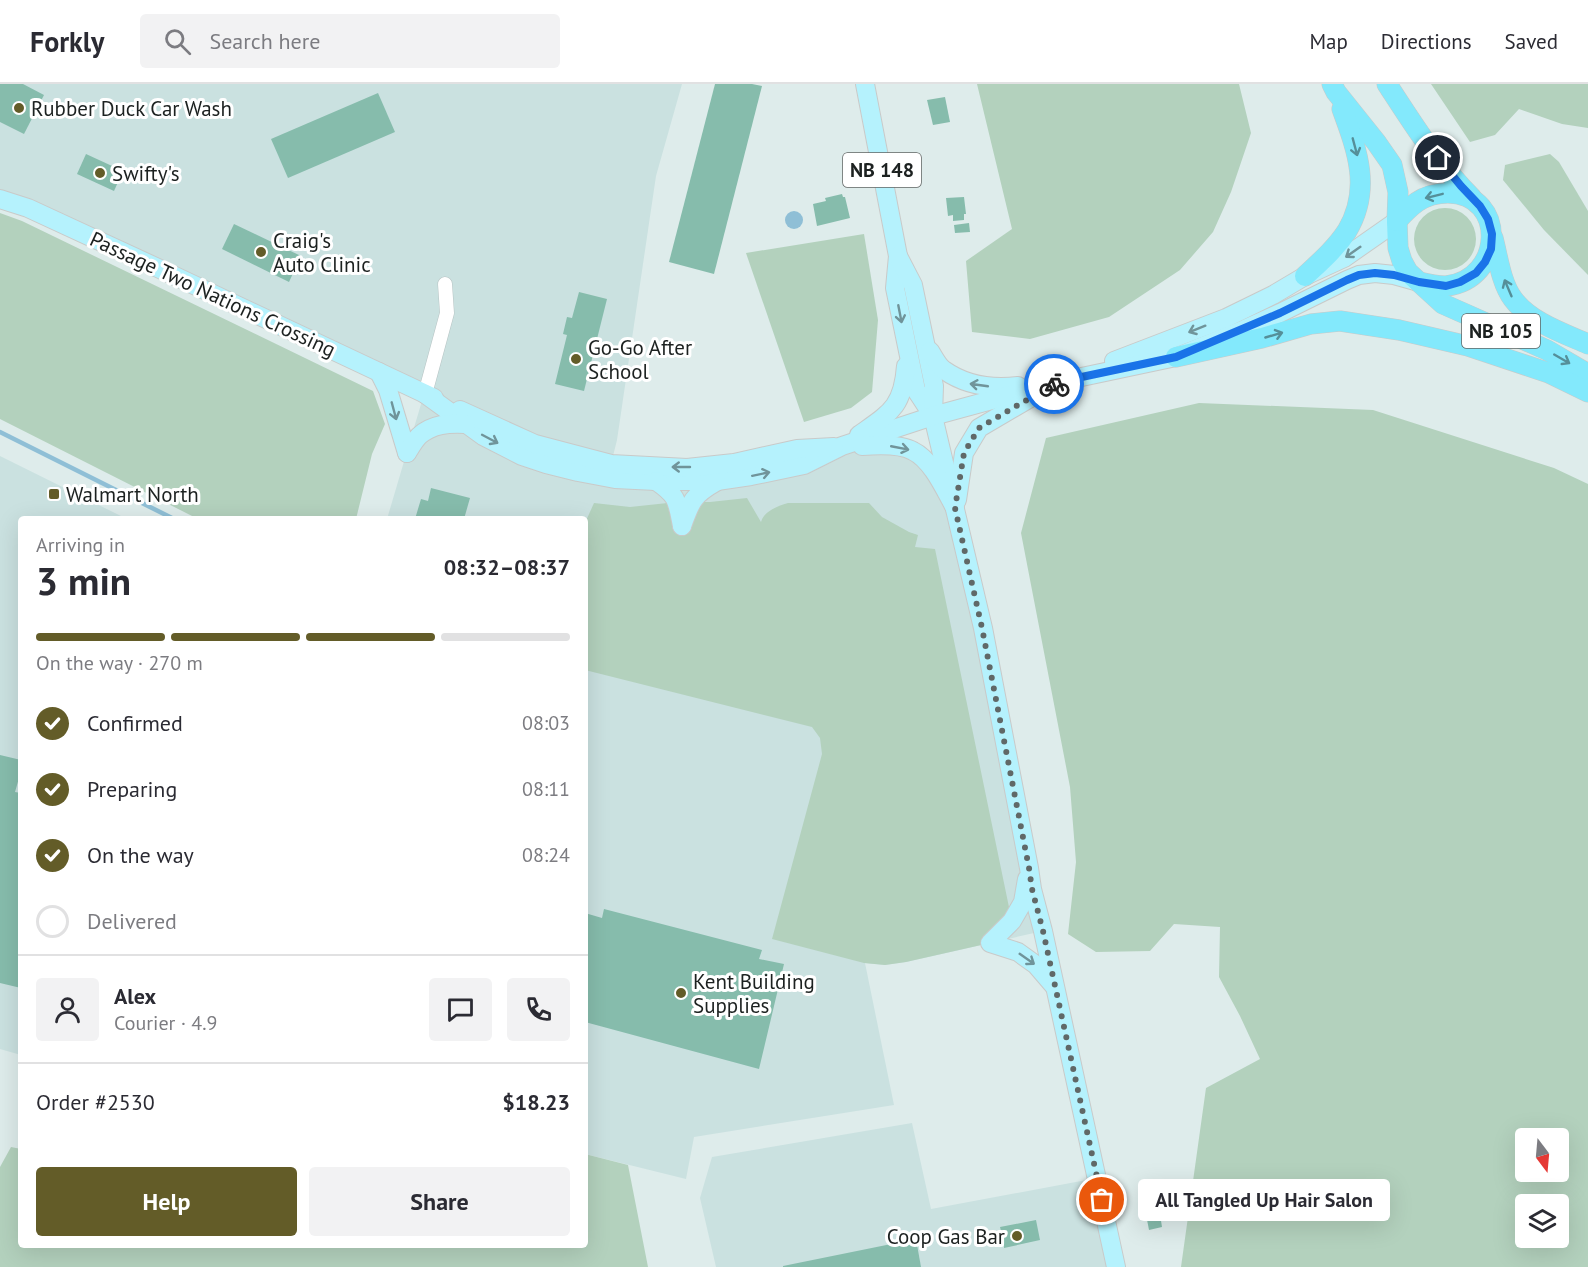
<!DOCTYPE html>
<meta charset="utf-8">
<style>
:root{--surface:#fff;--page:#f2f2f3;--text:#2b2b33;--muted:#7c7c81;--line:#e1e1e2;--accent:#635c28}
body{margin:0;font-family:"PT Sans",sans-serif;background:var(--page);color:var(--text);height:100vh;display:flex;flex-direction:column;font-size:22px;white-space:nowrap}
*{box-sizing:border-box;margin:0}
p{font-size:20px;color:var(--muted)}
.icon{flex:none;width:33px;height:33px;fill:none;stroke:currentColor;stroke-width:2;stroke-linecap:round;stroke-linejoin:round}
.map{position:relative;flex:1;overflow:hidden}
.side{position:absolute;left:18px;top:432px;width:570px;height:732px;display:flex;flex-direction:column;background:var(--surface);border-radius:6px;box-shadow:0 6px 24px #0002}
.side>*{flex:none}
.needle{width:39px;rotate:164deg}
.tools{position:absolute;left:1515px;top:1044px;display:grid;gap:12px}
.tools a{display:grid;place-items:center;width:54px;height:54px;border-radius:6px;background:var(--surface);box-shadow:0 6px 24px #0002;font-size:30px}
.pin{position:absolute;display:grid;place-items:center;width:51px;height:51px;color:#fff;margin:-26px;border:3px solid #fff;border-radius:50%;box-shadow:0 2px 6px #0007}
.courier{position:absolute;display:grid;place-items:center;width:60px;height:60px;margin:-30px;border:4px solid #1a73e8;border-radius:50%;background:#fff;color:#222;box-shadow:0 2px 8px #0007}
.bubble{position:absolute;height:42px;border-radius:6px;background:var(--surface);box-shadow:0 6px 24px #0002;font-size:20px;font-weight:600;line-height:42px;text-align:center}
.headline em{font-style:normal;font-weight:600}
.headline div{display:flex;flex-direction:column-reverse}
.headline{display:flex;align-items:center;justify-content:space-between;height:102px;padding:0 18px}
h1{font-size:39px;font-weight:600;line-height:45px}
.bar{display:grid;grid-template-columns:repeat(4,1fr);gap:9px 6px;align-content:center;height:72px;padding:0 18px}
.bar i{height:8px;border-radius:4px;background:var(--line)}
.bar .on{background:var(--accent)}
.bar p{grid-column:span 4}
.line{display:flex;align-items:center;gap:15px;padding:0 18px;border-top:2px solid var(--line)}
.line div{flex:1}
.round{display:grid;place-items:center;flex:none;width:63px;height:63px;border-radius:6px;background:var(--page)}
ol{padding:0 18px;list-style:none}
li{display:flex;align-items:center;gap:18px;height:66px}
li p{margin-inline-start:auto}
li .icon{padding:6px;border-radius:50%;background:var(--accent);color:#fff;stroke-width:4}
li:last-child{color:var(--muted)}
li i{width:33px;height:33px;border:3px solid var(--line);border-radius:50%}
.button{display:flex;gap:12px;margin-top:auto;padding:12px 18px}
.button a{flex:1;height:69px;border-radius:6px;background:var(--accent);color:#fff;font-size:24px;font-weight:600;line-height:69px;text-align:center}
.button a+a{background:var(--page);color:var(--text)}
header{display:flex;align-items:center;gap:36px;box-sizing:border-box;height:84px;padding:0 30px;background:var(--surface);border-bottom:2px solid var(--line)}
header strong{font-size:28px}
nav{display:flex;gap:33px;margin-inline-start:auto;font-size:21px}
.search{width:420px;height:54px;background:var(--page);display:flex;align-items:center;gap:15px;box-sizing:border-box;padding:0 21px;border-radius:6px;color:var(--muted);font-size:22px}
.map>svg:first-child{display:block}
</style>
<header>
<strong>Forkly</strong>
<div class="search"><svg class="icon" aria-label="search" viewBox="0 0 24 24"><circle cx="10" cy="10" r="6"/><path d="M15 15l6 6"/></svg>Search here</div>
<nav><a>Map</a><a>Directions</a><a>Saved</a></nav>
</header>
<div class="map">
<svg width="1588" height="1183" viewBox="0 0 1588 1183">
<rect width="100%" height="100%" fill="#deeceb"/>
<g fill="#cae1e0">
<polygon points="0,0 682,0 656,92 617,356 611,380 578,388 842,362 913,366 955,424 1043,847 906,878 885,881 865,879 894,1021 694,1053 686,1095 585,1070 585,435 387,435 424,310 0,115"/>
<polygon points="0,372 127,435 21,435 21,971 0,965"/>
<polygon points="912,1039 931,1125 1097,1094 1116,1183 716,1183 700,1114 712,1073"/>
</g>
<g fill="#b3d1bd" fill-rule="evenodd">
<polygon points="977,0 1239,0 1251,49 1231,108 1213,148 1180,186 1109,233 1030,255 972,248 966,177 1012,145"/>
<polygon points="1431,0 1588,0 1588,44 1562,40 1519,25 1495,51 1470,58"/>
<polygon points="1550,70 1559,78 1588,127 1588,191 1544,146 1503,96 1505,81"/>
<circle cx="1445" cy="155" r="31"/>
<polygon points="0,129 22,137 373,307 385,340 372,370 356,435 198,435 0,335"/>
<polygon points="864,150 878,236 872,308 851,324 804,338 746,169"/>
<path d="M1199,319l174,7 181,58 34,16v783h-407l25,-179 54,-29 -20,-43 -21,-39 1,-50 -46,-3 -24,27 -54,1 -28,-18 8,-72 -6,-75 -49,-254 25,-95zM1526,1054h32v34h-32zM1526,1120h32v34h-32z"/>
<path d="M747,414l14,24c3,-11 17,-16 27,-19h81l13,14 27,15 9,3 -3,12 20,2 75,363 -20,31 -84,19 -21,3 -21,-2 -92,-24 50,-185 -2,-16 -8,-11 -227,-57v-147l9,-20 36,4 47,-5h33z"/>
<polygon points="11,1063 21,1065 21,1161 585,1161 585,1070 628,1081 648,1183 0,1183 0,1083"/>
</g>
<circle fill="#8fbfd6" cx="794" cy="136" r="9"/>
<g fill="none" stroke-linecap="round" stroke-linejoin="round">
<polyline stroke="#8fbfd6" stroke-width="4.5" points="0,348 174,435"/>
</g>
<g fill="#86bcac">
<polygon points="0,0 23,0 44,11 24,50 0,38"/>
<polygon points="715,0 752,0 762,2 714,190 669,178"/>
<polygon points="378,9 395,48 288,94 271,55"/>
<polygon points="945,13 950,38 933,41 927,16"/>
<polygon points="86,70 123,87 114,107 77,90"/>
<polygon points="842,110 843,113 845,113 850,134 817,142 813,120 826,117 825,114"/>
<polygon points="964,113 966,130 964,130 964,136 953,137 953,131 948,132 946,114"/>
<polygon points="969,139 970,148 955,149 954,141"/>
<polygon points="234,140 301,172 289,198 222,165"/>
<polygon points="579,208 607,215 584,307 555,300 567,251 563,250 567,233 572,234"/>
<polygon points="431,404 470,414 464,435 415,435 421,415 428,417"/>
<polygon points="0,671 21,676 21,687 15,708 21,709 21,904 0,899"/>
<polygon points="604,825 762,866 759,875 784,880 759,985 585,938 585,829 602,834"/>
<polygon points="1158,1118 1162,1143 1149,1146 1144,1120"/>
<polygon points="1036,1136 1040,1156 1004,1164 1004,1160 996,1161 994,1148 1001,1147 1000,1143"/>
<polygon points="916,1155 921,1183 783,1183 783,1182"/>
</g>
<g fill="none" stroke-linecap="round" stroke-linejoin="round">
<defs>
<polyline id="minor" points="425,310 447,229 445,200"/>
<g id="major">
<polyline points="865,0 898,172 895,204 916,306 933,332"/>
<polyline points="0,115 28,124 160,185 434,314"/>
<polyline points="898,172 913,201 934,302 933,332 983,544 1029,784 1032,805 1043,847 1116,1183"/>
<path d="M930,267c4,6 8,15 14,19 21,15 48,19 74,16"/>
<polyline points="1114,277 1226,234 1273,211 1305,192 1344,174 1397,137"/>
<polyline points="379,288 388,306 407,369"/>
<polyline points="425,310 483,352 522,372 546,380 578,388 615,395 656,397 717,397 751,392 804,381 842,362 933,332 1058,298 1176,273 1245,245 1280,229 1347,196 1359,191 1375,189 1394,191 1419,198"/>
<polyline points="460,326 535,360 611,380 687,384 734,379 797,365 834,363"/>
<path d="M859,351c31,-22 44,-28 47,-69"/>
<path d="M862,362c13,-1 39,-2 51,5 19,9 32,39 42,57"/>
<path d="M407,369c4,-6 7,-12 12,-17 13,-12 30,-13 47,-12"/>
<path d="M656,397c22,15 21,20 26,45"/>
<polyline points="957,416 964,369 979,344 1037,310"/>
<path d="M682,442c9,-25 11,-31 34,-44"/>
<polyline points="1027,795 1023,818 1012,837 990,859 1018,868 1036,881 1054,902"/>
</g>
<g id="highway">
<polyline points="1332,0 1336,8 1376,58 1392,81 1398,108 1397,137 1398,164 1402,177 1408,188 1443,220 1547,266 1588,290"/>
<path d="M1387,0c26,40 51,80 85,114"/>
<path d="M1397,137c6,-7 13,-14 20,-19 9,-6 20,-9 31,-9 60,1 56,87 -2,93 -9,0 -19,-2 -27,-4"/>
<path d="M1493,154c5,19 8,45 20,61 17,23 50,34 75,45"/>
<path d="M1305,192c15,-14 31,-28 42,-45 25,-42 10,-81 -5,-122"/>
<polyline points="1176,273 1262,254 1311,240 1340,237 1399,246 1468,262 1549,289 1588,308"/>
</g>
</defs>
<use href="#minor" stroke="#b7c4c4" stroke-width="15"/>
<use href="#major" stroke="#c9cac9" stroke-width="20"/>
<use href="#highway" stroke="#c9cac9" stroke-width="21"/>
<use href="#minor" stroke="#fff" stroke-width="14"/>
<use href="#major" stroke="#b5f2fd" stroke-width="18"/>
<use href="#highway" stroke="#83e9fc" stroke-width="20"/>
</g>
<defs><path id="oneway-shaft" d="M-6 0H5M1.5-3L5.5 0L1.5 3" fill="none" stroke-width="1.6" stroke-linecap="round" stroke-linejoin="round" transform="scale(1.5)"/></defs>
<g stroke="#558f99">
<use href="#oneway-shaft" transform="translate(1355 63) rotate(75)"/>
<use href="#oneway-shaft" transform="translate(1434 112) rotate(166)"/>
<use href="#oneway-shaft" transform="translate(1508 204) rotate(-113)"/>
<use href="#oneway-shaft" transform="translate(1274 251) rotate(-16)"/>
<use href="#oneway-shaft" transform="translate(1562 275) rotate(30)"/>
</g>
<g stroke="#70949a">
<use href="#oneway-shaft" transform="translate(1353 168) rotate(145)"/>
<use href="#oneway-shaft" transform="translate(900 230) rotate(79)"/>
<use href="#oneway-shaft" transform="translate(1197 245) rotate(158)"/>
<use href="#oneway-shaft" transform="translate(979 301) rotate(-172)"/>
<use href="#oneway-shaft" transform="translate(394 327) rotate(75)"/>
<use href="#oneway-shaft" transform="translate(490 355) rotate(28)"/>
<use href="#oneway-shaft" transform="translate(900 364) rotate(11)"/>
<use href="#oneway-shaft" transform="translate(681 383) rotate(-180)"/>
<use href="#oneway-shaft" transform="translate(761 390) rotate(-12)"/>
<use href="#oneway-shaft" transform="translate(1027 875) rotate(35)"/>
</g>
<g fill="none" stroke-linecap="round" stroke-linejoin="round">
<polyline stroke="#606867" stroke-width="6" stroke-dasharray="0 10.8" points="1054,300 979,344 964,369 955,424 982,544 1029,784 1032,805 1043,847 1102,1116"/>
<polyline stroke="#1a73e8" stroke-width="8" points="1054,300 1058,298 1176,273 1280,229 1347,196 1359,191 1375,189 1394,191 1419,198 1446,202 1460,198 1476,189 1485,178 1491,165 1492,150 1488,135 1480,122 1461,102 1438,74"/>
</g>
<g fill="#635c28" stroke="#fff" stroke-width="2">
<circle cx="19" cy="24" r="6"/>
<circle cx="100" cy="89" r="6"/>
<circle cx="261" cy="168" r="6"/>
<circle cx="576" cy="275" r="6"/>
<rect x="48" y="404" width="12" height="12" rx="3"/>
<circle cx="681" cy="909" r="6"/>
<circle cx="1017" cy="1152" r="6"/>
</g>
<g text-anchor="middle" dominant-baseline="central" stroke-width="6" stroke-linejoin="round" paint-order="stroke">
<g fill="#fff" stroke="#606463" stroke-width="1.5">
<rect x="843" y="69" width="78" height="34" rx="4.5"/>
<rect x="1462" y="230" width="78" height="34" rx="4.5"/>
</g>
<g font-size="20" font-weight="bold" fill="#1c2120">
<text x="882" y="86">NB 148</text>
<text x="1501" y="247">NB 105</text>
</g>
<g font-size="21" fill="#1c2120" stroke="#fff" text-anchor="start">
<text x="31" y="24">Rubber Duck Car Wash</text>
<text x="112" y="89">Swifty's</text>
<text x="273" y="156">Craig's<tspan x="273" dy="24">Auto Clinic</tspan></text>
<text x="588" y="263">Go-Go After<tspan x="588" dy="24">School</tspan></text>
<text x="66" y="410">Walmart North</text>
<text x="693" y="897">Kent Building<tspan x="693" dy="24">Supplies</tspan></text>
<text x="1005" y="1152" text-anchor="end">Coop Gas Bar</text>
</g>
<g font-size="21" fill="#1c2120" stroke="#fff">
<text transform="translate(213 210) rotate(25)">Passage Two Nations Crossing</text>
</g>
</g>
</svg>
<div class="tools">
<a><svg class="needle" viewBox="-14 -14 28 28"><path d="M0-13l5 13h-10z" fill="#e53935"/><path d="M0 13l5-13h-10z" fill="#7c7c81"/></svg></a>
<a><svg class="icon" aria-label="layers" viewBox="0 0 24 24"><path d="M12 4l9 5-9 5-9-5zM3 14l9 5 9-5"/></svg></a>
</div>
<div class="pin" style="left:1102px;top:1116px;background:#ea580c"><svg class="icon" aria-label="bag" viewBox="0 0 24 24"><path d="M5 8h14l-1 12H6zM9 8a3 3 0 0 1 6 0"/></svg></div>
<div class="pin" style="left:1438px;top:74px;background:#1f2937"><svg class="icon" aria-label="home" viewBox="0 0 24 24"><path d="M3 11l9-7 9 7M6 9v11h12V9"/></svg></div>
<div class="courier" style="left:1054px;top:300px"><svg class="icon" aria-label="bike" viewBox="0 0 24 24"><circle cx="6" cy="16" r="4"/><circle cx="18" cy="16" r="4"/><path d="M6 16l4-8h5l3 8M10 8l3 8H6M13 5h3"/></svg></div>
<div class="bubble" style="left:1138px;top:1095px;width:252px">All Tangled Up Hair Salon</div>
<section class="side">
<div class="headline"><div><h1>3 min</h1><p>Arriving in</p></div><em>08:32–08:37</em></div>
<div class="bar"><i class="on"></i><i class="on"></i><i class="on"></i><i></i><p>On the way · 270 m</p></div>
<ol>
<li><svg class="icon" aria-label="check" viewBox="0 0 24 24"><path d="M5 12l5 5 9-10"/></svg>Confirmed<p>08:03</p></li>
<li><svg class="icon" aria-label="check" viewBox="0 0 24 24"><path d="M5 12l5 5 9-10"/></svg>Preparing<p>08:11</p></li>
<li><svg class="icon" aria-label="check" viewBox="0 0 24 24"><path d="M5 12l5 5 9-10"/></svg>On the way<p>08:24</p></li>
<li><i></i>Delivered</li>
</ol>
<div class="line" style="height:108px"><a class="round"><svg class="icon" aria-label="person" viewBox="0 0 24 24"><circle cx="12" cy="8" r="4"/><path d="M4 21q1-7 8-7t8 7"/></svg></a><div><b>Alex</b><p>Courier · 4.9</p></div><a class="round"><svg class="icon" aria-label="chat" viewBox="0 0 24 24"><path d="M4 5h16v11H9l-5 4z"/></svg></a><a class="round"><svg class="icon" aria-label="phone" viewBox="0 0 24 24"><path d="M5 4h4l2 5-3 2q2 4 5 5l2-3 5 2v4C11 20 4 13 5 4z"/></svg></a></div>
<div class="line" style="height:78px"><div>Order #2530</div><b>$18.23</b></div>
<div class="button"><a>Help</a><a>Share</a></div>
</section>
</div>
